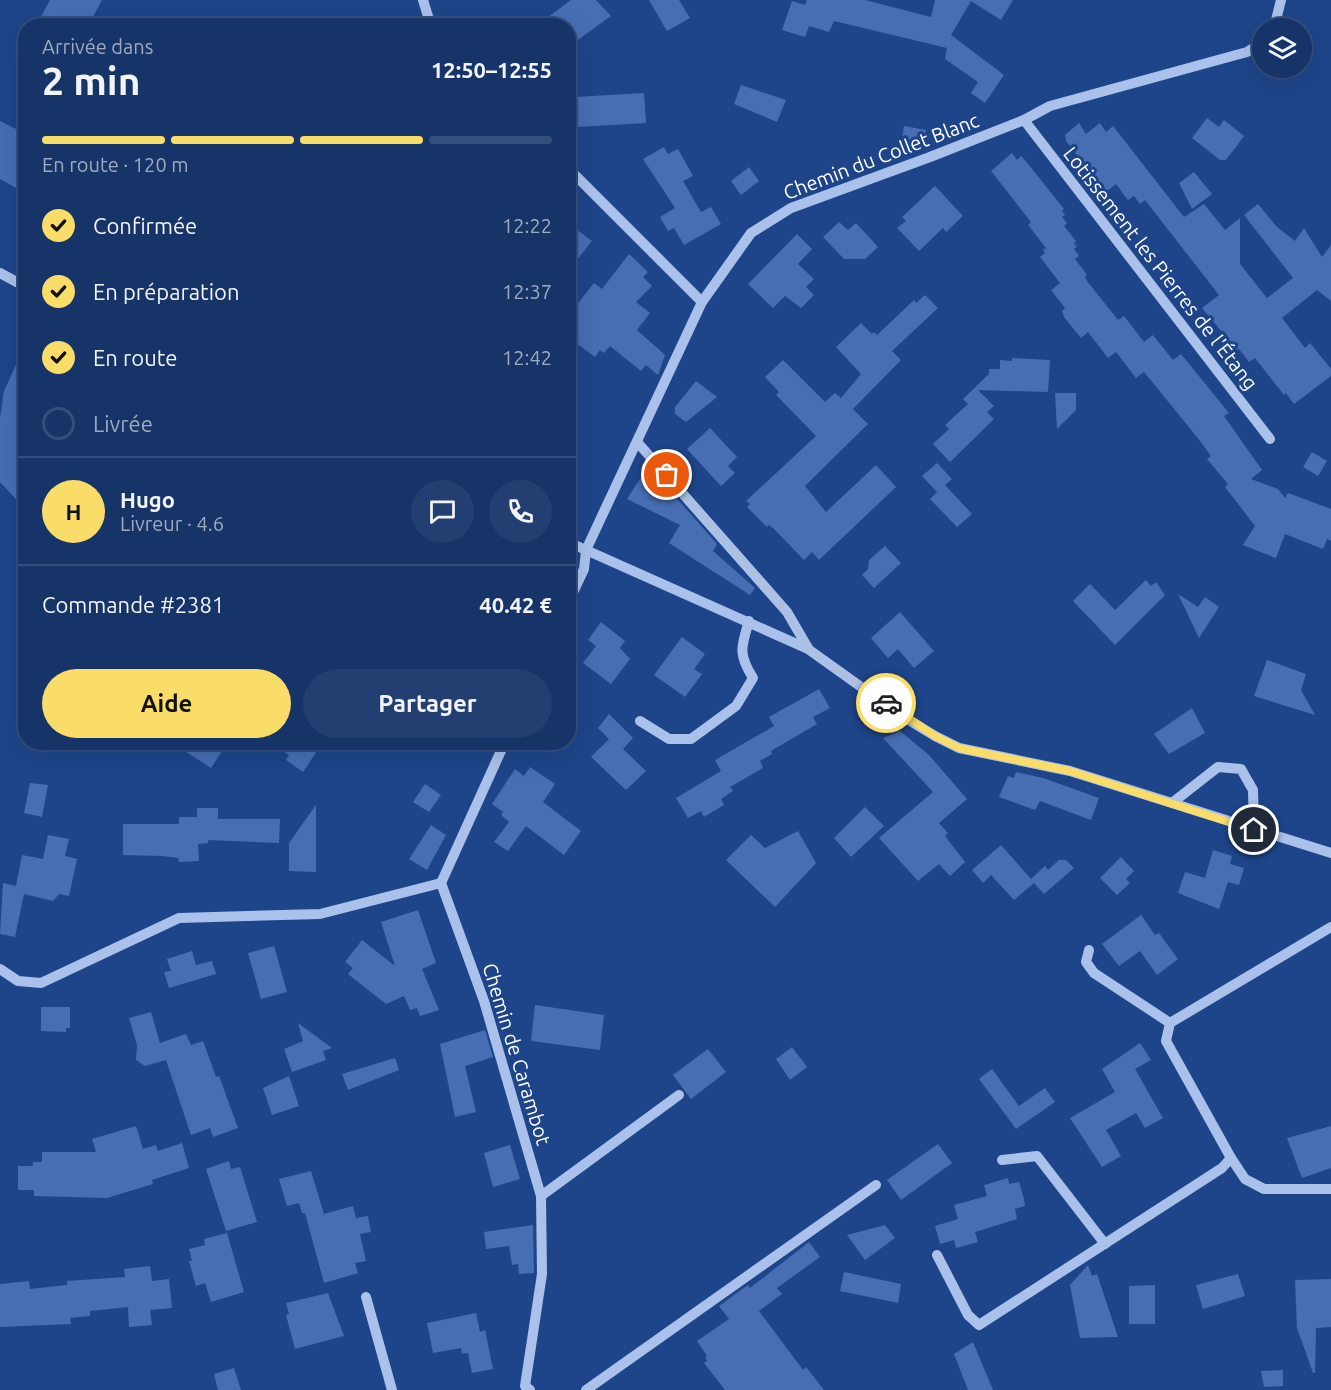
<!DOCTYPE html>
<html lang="fr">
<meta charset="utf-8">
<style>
:root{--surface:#163468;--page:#233f71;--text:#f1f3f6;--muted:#9eaac0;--line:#354f7c;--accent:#fadc69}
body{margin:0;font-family:Ubuntu,sans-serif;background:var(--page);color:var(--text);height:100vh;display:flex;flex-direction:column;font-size:22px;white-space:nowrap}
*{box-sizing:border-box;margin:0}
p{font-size:20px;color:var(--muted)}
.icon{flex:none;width:33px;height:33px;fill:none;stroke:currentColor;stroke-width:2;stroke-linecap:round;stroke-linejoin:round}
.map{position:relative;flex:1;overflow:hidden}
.side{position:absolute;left:18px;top:18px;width:558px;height:732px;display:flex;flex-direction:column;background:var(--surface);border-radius:24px;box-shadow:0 6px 24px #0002,0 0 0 2px var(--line)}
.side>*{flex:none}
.fabs{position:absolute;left:1252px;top:18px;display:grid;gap:12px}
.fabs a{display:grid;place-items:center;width:60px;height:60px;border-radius:50%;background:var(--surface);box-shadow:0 6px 24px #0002,0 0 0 2px var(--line);font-size:30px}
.pin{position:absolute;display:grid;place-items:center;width:51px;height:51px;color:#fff;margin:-26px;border:3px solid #fff;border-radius:50%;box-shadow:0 2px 6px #0007}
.courier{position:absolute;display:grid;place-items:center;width:60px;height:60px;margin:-30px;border:4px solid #fadc69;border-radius:50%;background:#fff;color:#222;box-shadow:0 2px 8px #0007}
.overview em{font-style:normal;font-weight:700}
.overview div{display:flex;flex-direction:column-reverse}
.overview{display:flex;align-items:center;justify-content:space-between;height:102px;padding:0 24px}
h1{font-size:39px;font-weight:700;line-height:45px}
.bar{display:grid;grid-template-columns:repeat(4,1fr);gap:9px 6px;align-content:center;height:72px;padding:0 24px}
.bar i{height:8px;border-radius:4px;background:var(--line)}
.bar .active{background:var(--accent)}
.bar p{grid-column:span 4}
.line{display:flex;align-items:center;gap:15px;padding:0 24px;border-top:2px solid var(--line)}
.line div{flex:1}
.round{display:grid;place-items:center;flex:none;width:63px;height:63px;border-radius:32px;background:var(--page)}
ol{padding:0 24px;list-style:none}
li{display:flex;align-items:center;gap:18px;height:66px}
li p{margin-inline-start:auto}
li .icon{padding:6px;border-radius:50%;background:var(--accent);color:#111;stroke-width:4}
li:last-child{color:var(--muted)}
li i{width:33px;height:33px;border:3px solid var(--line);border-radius:50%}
.button{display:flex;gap:12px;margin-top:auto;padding:12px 24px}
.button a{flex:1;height:69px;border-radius:36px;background:var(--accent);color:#111;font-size:24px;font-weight:700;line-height:69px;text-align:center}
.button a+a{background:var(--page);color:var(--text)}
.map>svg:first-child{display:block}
</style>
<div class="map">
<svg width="1331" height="1390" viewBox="0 0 1331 1390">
<rect width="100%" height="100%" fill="#1e458a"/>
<g fill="#476eb2">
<polygon points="50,0 102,0 88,26 36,26"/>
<polygon points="571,0 596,0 611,16 568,47 568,26 536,26"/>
<polygon points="649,0 679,0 690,18 667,31"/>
<polygon points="807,0 865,0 931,17 935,0 1013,0 1001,20 971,1 951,35 1004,75 985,103 971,93 978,82 945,59 947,48 834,21 829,32 809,26 805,37 782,30 792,1 805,5"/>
<polygon points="741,85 786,100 777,122 734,104"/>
<polygon points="644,93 646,123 577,127 575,97"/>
<polygon points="1207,118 1219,127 1224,120 1244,136 1226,160 1220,160 1192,138"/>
<polygon points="0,121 26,134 26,169 16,188 0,179"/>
<polygon points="1079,123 1086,134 1100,123 1106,132 1113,126 1184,217 1204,204 1225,230 1240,218 1240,264 1267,298 1293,278 1244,215 1258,204 1277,227 1295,241 1304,228 1322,257 1331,245 1331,301 1317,290 1282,318 1305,348 1310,343 1331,369 1331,376 1294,404 1286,393 1284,395 1255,358 1249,362 1239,349 1237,350 1202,308 1219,295 1145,200 1140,204 1134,196 1128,200 1116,184 1106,192 1066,141 1065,135"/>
<polygon points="904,126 926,130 922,147 899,156"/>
<polygon points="664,147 668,154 678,149 693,176 683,181 701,212 711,207 721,224 684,245 674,228 668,231 660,217 675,208 643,159"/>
<polygon points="1012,153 1017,160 1021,156 1025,160 1064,209 1062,211 1065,215 1062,217 1067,223 1064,226 1076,241 1074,243 1077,247 1074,249 1079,256 1075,259 1087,275 1085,276 1087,281 1118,320 1124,316 1144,342 1153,335 1173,360 1181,354 1229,413 1224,416 1262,470 1251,479 1278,489 1285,498 1288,493 1331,509 1331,541 1327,539 1323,549 1285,534 1276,558 1243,545 1255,526 1225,487 1228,484 1207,459 1211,456 1197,437 1144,372 1136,378 1116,352 1108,358 1088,332 1081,338 1064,317 1062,311 1065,308 1051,290 1060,283 1040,257 1045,253 1043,250 1046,248 1028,225 1031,222 991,171"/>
<polygon points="749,167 759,181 741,195 731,181"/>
<polygon points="1194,172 1212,194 1192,209 1179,183"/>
<polygon points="935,186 963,216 946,232 943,228 919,251 897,228 906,221 902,217"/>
<polygon points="839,222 848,230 856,223 878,247 865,259 844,259 823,237"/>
<polygon points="568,223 592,241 568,271"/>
<polygon points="797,234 812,249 798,264 814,279 806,287 814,295 801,308 785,296 773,308 748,284"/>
<polygon points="629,254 648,272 643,277 652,286 636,302 650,313 637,330 665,355 658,375 646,365 641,371 610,346 604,353 600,350 595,357 576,343 579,339 568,330 568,316 594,283 602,289"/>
<polygon points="925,295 938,308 892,351 901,360 853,409 868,424 805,486 826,512 876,465 896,487 819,560 812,552 804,560 774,529 769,525 767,527 747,507 750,504 746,501 816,436 776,395 779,392 765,377 783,360 825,402 835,393 841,398 861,374 836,347 861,323 872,334 874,332 877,335 914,300 916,303"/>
<polygon points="26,343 26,396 16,440 26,451 26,510 0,482 0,418 4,391"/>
<polygon points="1012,358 1050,360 1048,392 978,390 994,406 987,412 994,419 950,462 933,444 949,429 945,425 968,404 963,399 989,374 989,369 1000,369 1000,360 1012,361"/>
<polygon points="696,381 717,397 686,422 675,414 675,407"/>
<polygon points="1055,393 1076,393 1076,410 1057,429"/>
<polygon points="710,428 737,457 728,466 735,473 721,486 687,449"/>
<polygon points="1312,452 1327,461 1318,476 1303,467"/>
<polygon points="937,463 952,479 945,485 972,514 957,527 930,499 939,490 937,492 922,476"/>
<polygon points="641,477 653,483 655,479 666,486 717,544 713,551 755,588 750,595 669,543 680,525 627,499"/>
<polygon points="885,546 901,563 874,588 862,575 868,569 869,560"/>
<polygon points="1146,580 1151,586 1156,582 1165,595 1115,645 1073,601 1090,584 1115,610"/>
<polygon points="1178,594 1198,607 1205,597 1219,607 1199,638"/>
<polygon points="900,612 934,651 914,668 898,649 888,658 871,638"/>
<polygon points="601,622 625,641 620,648 630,659 611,684 583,663 596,646 588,640"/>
<polygon points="682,637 705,654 694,669 702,674 685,697 654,675"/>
<polygon points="1267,660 1306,674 1301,690 1315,715 1254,696"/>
<polygon points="819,689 830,708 813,717 817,724 771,751 772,754 760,761 763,768 730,787 733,791 721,799 724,805 704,817 701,811 688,818 676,798 721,771 715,760 774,726 769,717"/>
<polygon points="1192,708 1205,733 1169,754 1154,734"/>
<polygon points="609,714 633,738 623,749 646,771 626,790 591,757 609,739 598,728"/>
<polygon points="900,731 929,755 967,799 939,823 948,833 945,836 965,862 950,876 939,864 918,881 879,838 933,792 883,738"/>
<polygon points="171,742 228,742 211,768"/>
<polygon points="270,742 323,742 303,772 286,760 289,755"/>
<polygon points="530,767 555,784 543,802 581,831 564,855 526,826 508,851 494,842 509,822 501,815 503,812 492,804 515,769 524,776"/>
<polygon points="1016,772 1043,778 1099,798 1091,820 1040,801 1035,810 999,797 1008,776 1014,778"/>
<polygon points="30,783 48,785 42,817 24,813"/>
<polygon points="425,784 441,795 429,812 413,802"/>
<polygon points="316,805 316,872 289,871 289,843"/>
<polygon points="865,807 884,826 851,857 834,838"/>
<polygon points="197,808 218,808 218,819 280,819 279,843 208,840 208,843 198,844 199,861 179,862 178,858 162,856 123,855 123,824 179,824 179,817 197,817"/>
<polygon points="431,825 446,835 427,870 409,859"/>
<polygon points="798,831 816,863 775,907 726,860 751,835 765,848"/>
<polygon points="48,835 69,839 65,856 77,859 69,896 59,894 53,901 24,894 15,937 0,934 3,883 16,886 22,855 43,859"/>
<polygon points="1001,845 1031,879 1045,866 1048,870 1059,860 1066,860 1074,868 1044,894 1034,883 1014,900 991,875 983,883 972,870"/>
<polygon points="1213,850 1232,856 1230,864 1244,868 1239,885 1228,882 1219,909 1178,893 1185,872 1205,878"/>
<polygon points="1121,857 1134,871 1126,879 1130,883 1117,895 1100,878"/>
<polygon points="418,910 436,963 422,969 439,1010 420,1016 417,1008 410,1010 404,996 386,1004 348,974 353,968 345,962 362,940 395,966 381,922"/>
<polygon points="1141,915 1155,935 1159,933 1178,959 1157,975 1140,951 1119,966 1102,944"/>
<polygon points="274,946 287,992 261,999 248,953"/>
<polygon points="192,951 196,965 212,961 216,974 169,988 164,972 171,971 167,959"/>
<polygon points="535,1005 604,1015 600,1050 531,1041"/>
<polygon points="41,1007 70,1007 70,1028 66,1028 66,1032 41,1031"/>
<polygon points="151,1012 160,1043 186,1034 191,1045 203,1041 216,1077 219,1076 238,1128 213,1137 210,1128 191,1135 166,1060 145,1066 136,1060 137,1045 129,1018"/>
<polygon points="298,1023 332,1048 323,1051 326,1060 292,1072 284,1049 303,1041"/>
<polygon points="485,1030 493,1057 465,1066 476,1112 455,1117 440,1044"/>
<polygon points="1140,1043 1151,1060 1135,1069 1163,1118 1145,1128 1136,1113 1106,1130 1121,1156 1102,1167 1070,1118 1115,1092 1102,1069"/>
<polygon points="792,1047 807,1067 790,1080 776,1059"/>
<polygon points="708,1049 726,1072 691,1099 673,1075"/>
<polygon points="395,1058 399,1070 348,1090 342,1074"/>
<polygon points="992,1069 1019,1106 1045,1088 1055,1102 1016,1129 979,1079"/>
<polygon points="289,1076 299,1106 272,1115 263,1088"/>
<polygon points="136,1126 143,1149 156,1145 158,1151 182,1143 189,1168 152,1180 153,1184 107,1198 34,1196 34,1190 18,1190 18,1166 33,1166 33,1162 42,1162 42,1152 96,1152 92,1139"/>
<polygon points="1331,1126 1331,1168 1302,1178 1287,1138"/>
<polygon points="938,1144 952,1163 901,1200 887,1180"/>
<polygon points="510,1145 520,1179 493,1187 484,1153"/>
<polygon points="229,1161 231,1169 240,1167 257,1222 226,1231 206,1169"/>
<polygon points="311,1171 324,1214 353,1206 356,1218 368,1216 371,1232 360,1234 366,1261 355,1263 358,1273 324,1283 305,1213 302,1213 299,1203 287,1206 279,1179"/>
<polygon points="1008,1178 1009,1184 1019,1182 1024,1199 1025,1206 1015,1209 1017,1219 975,1232 978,1242 956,1248 954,1240 940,1244 935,1226 958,1219 954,1205 987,1196 984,1185"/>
<polygon points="533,1225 534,1273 519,1274 518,1264 512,1265 509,1246 486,1249 484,1232"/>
<polygon points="885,1225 895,1238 865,1260 847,1235"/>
<polygon points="227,1233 244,1292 211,1302 205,1283 196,1286 189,1261 192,1261 189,1249 205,1245 204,1239"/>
<polygon points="809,1242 820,1257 777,1288 782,1294 759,1311 803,1370 806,1367 824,1390 725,1390 704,1363 707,1361 705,1357 707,1356 697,1341 729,1319 719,1306 748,1285 750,1288"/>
<polygon points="1088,1265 1092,1276 1097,1274 1118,1337 1080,1338 1070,1285"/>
<polygon points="150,1266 152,1281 169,1279 172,1308 150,1310 152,1325 129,1327 128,1307 90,1311 90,1316 70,1318 71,1324 0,1327 0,1284 29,1281 30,1289 67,1285 67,1281 125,1277 124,1269"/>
<polygon points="844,1272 901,1284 898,1303 840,1291"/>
<polygon points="1238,1274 1245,1296 1203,1309 1196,1285"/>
<polygon points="1331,1279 1331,1327 1316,1328 1315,1373 1313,1373 1297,1328 1295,1280"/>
<polygon points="1155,1285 1155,1324 1129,1324 1129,1286"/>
<polygon points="328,1293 344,1336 295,1349 286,1315 289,1314 286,1303"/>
<polygon points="476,1313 480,1332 485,1330 493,1369 472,1373 468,1353 462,1354 461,1348 433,1353 427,1323"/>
<polygon points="973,1342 993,1390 968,1390 954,1354"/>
<polygon points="234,1368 241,1390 218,1390 214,1374"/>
<polygon points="1283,1370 1283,1386 1264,1387 1261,1371"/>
</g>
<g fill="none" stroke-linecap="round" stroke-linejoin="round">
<g stroke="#aac2eb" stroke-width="10">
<polyline points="423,0 431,26"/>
<polyline points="1274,28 1281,0"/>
<polyline points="1024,120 1270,439"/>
<polyline points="568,168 702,302"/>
<polyline points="0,273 26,287"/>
<polyline points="638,443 787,612 808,648"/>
<polyline points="568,542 808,649 899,714 935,736 959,748 1070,771 1331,853"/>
<polyline points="568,603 584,569 586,550 702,302 751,233 791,208 930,157 1024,120 1050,106 1247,52 1263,42"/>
<path d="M640,721l29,18h22l45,-33 17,-28c-15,-24 -12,-31 -4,-57"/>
<polyline points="505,742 441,883 484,1001 541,1196 542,1274 525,1386 530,1390"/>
<polyline points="1172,803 1218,767 1241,769 1253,790 1254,830"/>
<polyline points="1089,950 1086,962 1094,973 1170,1023"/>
<polyline points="0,969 18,981 41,983 179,918 320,914 441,883"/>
<polyline points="1231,1158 1245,1179 1264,1189 1331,1189"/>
<polyline points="1002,1160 1037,1156 1105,1244"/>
<polyline points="541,1196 679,1095"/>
<polyline points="937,1255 968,1315 979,1325 1222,1168 1231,1158 1166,1041 1170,1023 1331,927"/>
<polyline points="366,1297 392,1390"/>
<polyline points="586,1390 876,1185"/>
</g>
</g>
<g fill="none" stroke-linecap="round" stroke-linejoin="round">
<polyline stroke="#b0bed6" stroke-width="6" stroke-dasharray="0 10.8" points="667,475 787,612 808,649 886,703"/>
<polyline stroke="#fadc69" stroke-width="8" points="886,703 935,736 959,748 1070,771 1254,830"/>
</g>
<g text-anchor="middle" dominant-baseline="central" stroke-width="6" stroke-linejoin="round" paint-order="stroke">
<g font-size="20" fill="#fff" stroke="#1e458a">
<text transform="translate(881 156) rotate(-21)">Chemin du Collet Blanc</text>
<text transform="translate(1161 268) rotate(52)">Lotissement les Pierres de l'Étang</text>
<text transform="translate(517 1054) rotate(73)">Chemin de Carambot</text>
</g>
</g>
</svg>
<div class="fabs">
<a><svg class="icon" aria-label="layers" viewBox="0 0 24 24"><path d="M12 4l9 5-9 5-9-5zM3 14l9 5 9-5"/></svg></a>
</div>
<div class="pin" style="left:667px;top:475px;background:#ea580c"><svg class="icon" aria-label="bag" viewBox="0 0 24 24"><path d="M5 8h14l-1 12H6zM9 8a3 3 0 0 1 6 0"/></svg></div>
<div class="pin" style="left:1254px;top:830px;background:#1f2937"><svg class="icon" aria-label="home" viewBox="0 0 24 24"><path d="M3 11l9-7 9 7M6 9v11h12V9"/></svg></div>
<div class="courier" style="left:886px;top:703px"><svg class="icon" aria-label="car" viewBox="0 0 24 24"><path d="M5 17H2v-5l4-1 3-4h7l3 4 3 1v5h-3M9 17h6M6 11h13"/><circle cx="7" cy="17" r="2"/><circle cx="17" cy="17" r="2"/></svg></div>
<section class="side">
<div class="overview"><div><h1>2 min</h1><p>Arrivée dans</p></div><em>12:50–12:55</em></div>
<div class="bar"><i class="active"></i><i class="active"></i><i class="active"></i><i></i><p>En route · 120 m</p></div>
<ol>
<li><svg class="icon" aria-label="check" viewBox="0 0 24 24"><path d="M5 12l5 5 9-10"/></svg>Confirmée<p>12:22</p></li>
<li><svg class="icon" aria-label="check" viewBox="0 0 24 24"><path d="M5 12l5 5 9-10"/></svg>En préparation<p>12:37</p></li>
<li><svg class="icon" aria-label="check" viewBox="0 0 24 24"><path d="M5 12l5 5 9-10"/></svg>En route<p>12:42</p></li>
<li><i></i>Livrée</li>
</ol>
<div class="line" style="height:108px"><b class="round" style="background:var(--accent);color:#111">H</b><div><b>Hugo</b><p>Livreur · 4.6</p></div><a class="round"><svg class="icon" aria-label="chat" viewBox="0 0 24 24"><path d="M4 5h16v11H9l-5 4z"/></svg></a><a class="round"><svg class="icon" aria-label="phone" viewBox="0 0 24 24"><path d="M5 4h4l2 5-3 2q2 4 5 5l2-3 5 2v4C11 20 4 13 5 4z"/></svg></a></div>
<div class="line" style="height:78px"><div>Commande #2381</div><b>40.42 €</b></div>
<div class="button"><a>Aide</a><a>Partager</a></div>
</section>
</div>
